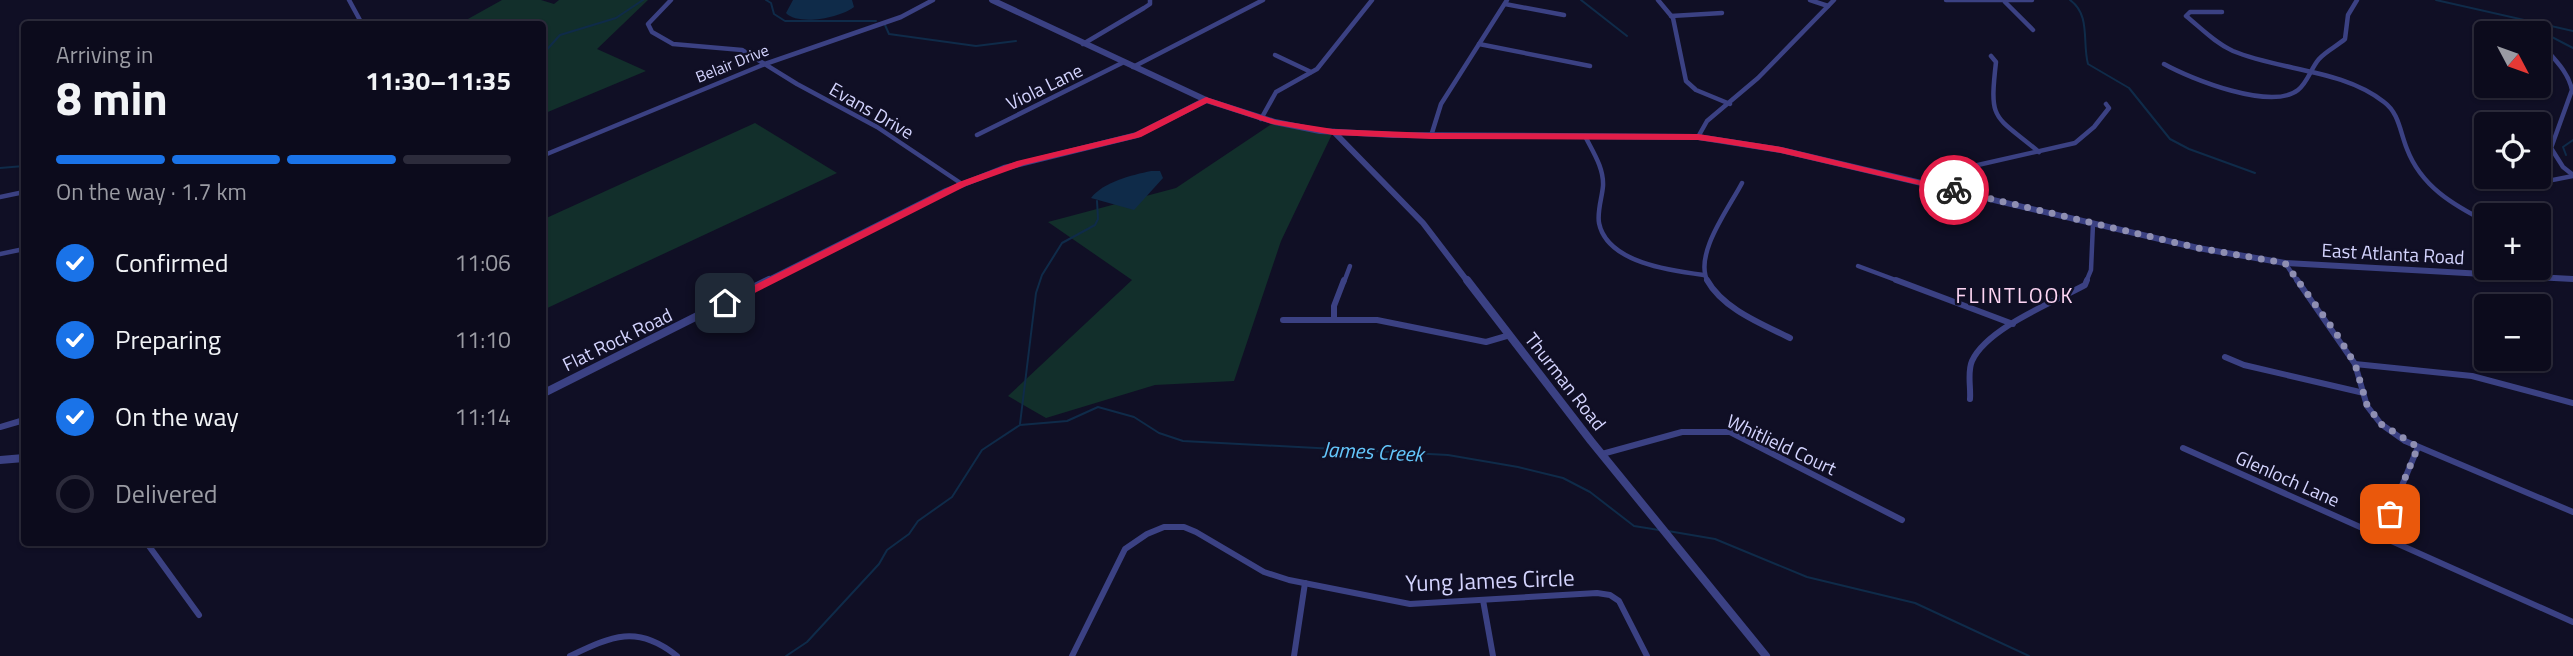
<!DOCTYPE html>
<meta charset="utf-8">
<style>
:root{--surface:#0c0b1c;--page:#1a1929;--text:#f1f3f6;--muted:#9a9ba3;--line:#2c2b3b;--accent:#1a73e8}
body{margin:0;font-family:"Titillium Web",sans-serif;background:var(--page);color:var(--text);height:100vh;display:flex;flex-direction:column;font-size:26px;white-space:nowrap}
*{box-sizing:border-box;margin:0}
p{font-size:23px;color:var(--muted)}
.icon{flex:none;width:38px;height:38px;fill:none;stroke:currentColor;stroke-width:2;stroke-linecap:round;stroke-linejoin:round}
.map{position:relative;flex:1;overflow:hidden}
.details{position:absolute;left:21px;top:21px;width:525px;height:525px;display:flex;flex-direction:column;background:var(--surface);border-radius:7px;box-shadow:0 2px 5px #0004,0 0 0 2px var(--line)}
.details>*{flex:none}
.needle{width:46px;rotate:131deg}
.fabs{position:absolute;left:2474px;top:21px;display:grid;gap:14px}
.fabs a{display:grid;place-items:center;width:77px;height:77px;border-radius:7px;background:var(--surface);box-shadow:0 2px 5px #0004,0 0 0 2px var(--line);font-size:35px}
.pin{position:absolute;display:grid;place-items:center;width:60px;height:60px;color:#fff;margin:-30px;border-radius:14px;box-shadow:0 4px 10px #0006}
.courier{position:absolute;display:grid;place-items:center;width:70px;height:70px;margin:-35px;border:5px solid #e11d48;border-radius:50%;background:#fff;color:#222;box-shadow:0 2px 9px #0007}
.summary em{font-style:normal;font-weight:700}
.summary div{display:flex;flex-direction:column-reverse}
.summary{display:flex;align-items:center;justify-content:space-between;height:119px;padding:0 35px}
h1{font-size:46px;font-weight:700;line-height:52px}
.bar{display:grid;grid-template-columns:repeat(4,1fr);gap:10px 7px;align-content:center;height:84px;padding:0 35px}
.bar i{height:9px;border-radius:5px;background:var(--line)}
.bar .selected{background:var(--accent)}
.bar p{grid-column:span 4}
ol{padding:0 35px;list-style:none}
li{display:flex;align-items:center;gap:21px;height:77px}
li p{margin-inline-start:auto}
li .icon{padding:7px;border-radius:50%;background:var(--accent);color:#fff;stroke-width:4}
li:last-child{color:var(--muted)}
li i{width:38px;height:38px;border:4px solid var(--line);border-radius:50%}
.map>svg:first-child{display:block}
</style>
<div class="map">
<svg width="2573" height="656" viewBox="0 0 2573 656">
<rect width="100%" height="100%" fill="#100f25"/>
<g fill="#122f2b">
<polygon points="502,0 541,0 554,4 559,0 648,0 597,49 646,71 543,114 542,24 459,24"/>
<polygon points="755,123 837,173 543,310 542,220"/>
<polygon points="1273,123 1333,132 1281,241 1234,381 1155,385 1046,418 1008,396 1132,280 1048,222 1176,188"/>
</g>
<g fill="#0f2b49">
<path d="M793,0h59l2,7c-14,11 -56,19 -68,6z"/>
<path d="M1151,171h9l3,7 -29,32 -43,-12c12,-16 41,-23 60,-27z"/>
</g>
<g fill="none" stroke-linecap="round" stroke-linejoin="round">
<g stroke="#0f2b49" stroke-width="2">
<polyline points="766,0 771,3 774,14 785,21 876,21"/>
<polyline points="1581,0 1627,36"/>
<path d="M2070,0c21,15 12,42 18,64l41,24 41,51 19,10 66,24"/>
<polyline points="2436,0 2573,31"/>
<polyline points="2519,20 2573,48"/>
<polyline points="885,25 889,34 976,46 1016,41"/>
<polyline points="542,55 560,35 616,18 643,0"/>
<polyline points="2566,155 2563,147 2573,140"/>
<polyline points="0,168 24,166"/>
<polyline points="1020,424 1036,293 1042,275 1062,243 1095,225 1098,219 1097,201"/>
<polyline points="1668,531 1715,539 1807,577 1915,603 2029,656"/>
<polyline points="786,656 807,642 879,564 887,550 909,534 918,521 952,497 982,450 1020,425 1067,421 1098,407 1134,417 1159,433 1183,441 1448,455 1518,467 1563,478 1590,492 1634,526 1659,530"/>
</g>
<g stroke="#3b4183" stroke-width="4.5">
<polyline points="349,0 361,22"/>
<polyline points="671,0 648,24 652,32 673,44 742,50 797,84 877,127 962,184"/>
<polyline points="1658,0 1673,18 1686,81 1696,90 1730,104"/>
<polyline points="1810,0 1828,6"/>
<polyline points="1946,0 2032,0"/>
<polyline points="2005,2 2033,30"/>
<polyline points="1505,4 1564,15"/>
<path d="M2222,12h-32l-4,4c15,12 29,27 47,35 48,20 109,18 151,51 15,11 16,30 23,47 14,37 46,56 80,73"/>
<polyline points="1671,16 1722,13"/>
<polyline points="1083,44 1144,8 1150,4 1150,0"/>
<polyline points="1479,44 1590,66"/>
<path d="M2542,45c12,14 26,26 30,45l-21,58 12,19 10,8"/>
<polyline points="1275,55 1311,72"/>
<path d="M1991,56l5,6c-7,61 -2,52 43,90"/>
<path d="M2164,64c27,15 107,47 134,26 10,-8 13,-22 21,-31 7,-8 18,-13 26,-20l3,-24 9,-15"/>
<polyline points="1133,67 1263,0"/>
<polyline points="1261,119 1276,92 1317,69 1372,0"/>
<polyline points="977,135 1122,63"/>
<polyline points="1431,136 1441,104 1507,0"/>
<path d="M1585,136c8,16 19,32 18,50 -1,12 -6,25 -4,37 8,40 73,48 105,52"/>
<polyline points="1698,137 1707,121 1758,78 1834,0"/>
<polyline points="542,156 765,64 901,17 933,0"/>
<polyline points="2532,184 2573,176"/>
<polyline points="1952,190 1961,172 1969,167 2075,143 2094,127 2109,108 2106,104"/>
<polyline points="0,197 24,192"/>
<polyline points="0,254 24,249"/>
<polyline points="2285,263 2298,282"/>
<polyline points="2539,265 2548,276"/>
<polyline points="1858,266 1901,282"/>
<polyline points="1344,282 1350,266"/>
<path d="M1708,282c-15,-27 21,-74 34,-99"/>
<polyline points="2086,282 2091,270 2093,224"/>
</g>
<g stroke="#3b4183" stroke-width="6">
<path d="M1707,280c16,29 55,44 83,58"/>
<polyline points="1896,280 2013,324"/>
<polyline points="2297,280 2355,364 2367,406 2381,424 2405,441 2573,512"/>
<polyline points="1334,319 1334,306 1344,280"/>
<polyline points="1283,320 1377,320 1486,342 1510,335"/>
<polyline points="2225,357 2244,365 2364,393"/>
<polyline points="2355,364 2472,376 2573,403"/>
<path d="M1970,399c1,-12 -3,-27 2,-38 15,-33 82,-59 113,-76l2,-5"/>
<polyline points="0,427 24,420"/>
<polyline points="2183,448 2573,622"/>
<polyline points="1602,454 1682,432 1730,432 1902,520"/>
<polyline points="2381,536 2418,447"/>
<polyline points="146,542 199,615"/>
<polyline points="1483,600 1493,656"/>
<path d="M570,656c42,-20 67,-32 107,0"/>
<polyline points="1072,656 1125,549 1147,534 1164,527 1184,527 1196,532 1264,572 1289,580 1410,604 1597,593 1610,595 1619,601 1647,656"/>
<polyline points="1294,656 1305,583"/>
</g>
<g stroke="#3b4183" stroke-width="6">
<polyline points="992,0 1206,100 1275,122 1320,131 1393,135 1698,137 1781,150 2198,248 2285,263 2573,279"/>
<polyline points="1334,132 1423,223 1468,282"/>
<polyline points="765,282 946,191 1004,168 1137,135 1206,100"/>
</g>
<g stroke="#3b4183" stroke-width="8">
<polyline points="1467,280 1591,441 1766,656"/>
<polyline points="542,394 769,280"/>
<polyline points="0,460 24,458"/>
</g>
</g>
<polygon fill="#e11d48" points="1206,97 1276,120 1333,129 1431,133 1698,134 1781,147 1959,190 1954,193 1781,153 1720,143 1698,140 1431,139 1333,135 1272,124 1207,103 1141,137 1024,165 966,186 729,306 719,303 959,182 1017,161 1134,133"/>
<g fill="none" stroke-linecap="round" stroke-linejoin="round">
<polyline stroke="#8f8fb2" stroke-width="7" stroke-dasharray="0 12.6" points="1954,190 2198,248 2285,263 2336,333 2355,364 2367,405 2381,424 2418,447 2390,514"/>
</g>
<g text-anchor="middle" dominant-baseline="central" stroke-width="5" stroke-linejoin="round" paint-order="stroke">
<g font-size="16" fill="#d4d4fe" stroke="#100f25">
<text transform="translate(732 63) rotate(-22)">Belair Drive</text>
</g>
<g font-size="19" fill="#d4d4fe" stroke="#100f25">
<text transform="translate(1044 86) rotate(-26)">Viola Lane</text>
<text transform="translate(872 110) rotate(30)">Evans Drive</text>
<text transform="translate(2393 253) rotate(3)">East Atlanta Road</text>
<text transform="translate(617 339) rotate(-26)">Flat Rock Road</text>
<text transform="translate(1566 381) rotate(52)">Thurman Road</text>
<text transform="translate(1782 444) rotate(25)">Whitlield Court</text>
<text transform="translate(2288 478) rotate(24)">Glenloch Lane</text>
</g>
<g font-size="21" letter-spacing="2" fill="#fed6f4" stroke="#100f25">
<text x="2015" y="295">FLINTLOOK</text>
</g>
<g font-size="21" font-style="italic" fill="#64c7fc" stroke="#100f25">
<text transform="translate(1373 451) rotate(3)">James Creek</text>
</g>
<g font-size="23" fill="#d4d4fe" stroke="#100f25">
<text transform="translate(1490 580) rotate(-2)">Yung James Circle</text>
</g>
</g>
</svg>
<div class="fabs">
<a><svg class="needle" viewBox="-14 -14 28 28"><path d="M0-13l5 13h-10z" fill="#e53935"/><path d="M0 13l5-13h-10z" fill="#9a9ba3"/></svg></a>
<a><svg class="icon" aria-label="locate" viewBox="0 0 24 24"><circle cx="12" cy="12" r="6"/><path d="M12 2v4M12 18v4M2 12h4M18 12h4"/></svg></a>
<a>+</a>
<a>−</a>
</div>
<div class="pin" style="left:2390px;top:514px;background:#ea580c"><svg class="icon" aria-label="bag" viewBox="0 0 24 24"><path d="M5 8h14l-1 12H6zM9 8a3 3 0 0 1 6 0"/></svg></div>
<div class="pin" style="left:725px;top:303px;background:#1f2937"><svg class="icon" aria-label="home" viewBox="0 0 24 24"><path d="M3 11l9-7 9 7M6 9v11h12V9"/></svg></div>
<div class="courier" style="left:1954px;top:190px"><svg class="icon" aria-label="bike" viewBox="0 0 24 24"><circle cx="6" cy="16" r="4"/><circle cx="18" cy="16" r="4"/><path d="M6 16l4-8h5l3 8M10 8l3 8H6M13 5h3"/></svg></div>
<section class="details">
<div class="summary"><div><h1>8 min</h1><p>Arriving in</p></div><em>11:30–11:35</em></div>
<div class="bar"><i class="selected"></i><i class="selected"></i><i class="selected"></i><i></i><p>On the way · 1.7 km</p></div>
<ol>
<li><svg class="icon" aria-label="check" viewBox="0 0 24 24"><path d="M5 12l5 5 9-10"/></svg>Confirmed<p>11:06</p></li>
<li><svg class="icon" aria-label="check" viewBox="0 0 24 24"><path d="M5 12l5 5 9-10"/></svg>Preparing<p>11:10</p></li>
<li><svg class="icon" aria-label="check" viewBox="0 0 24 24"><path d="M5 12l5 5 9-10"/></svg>On the way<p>11:14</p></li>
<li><i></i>Delivered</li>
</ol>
</section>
</div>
